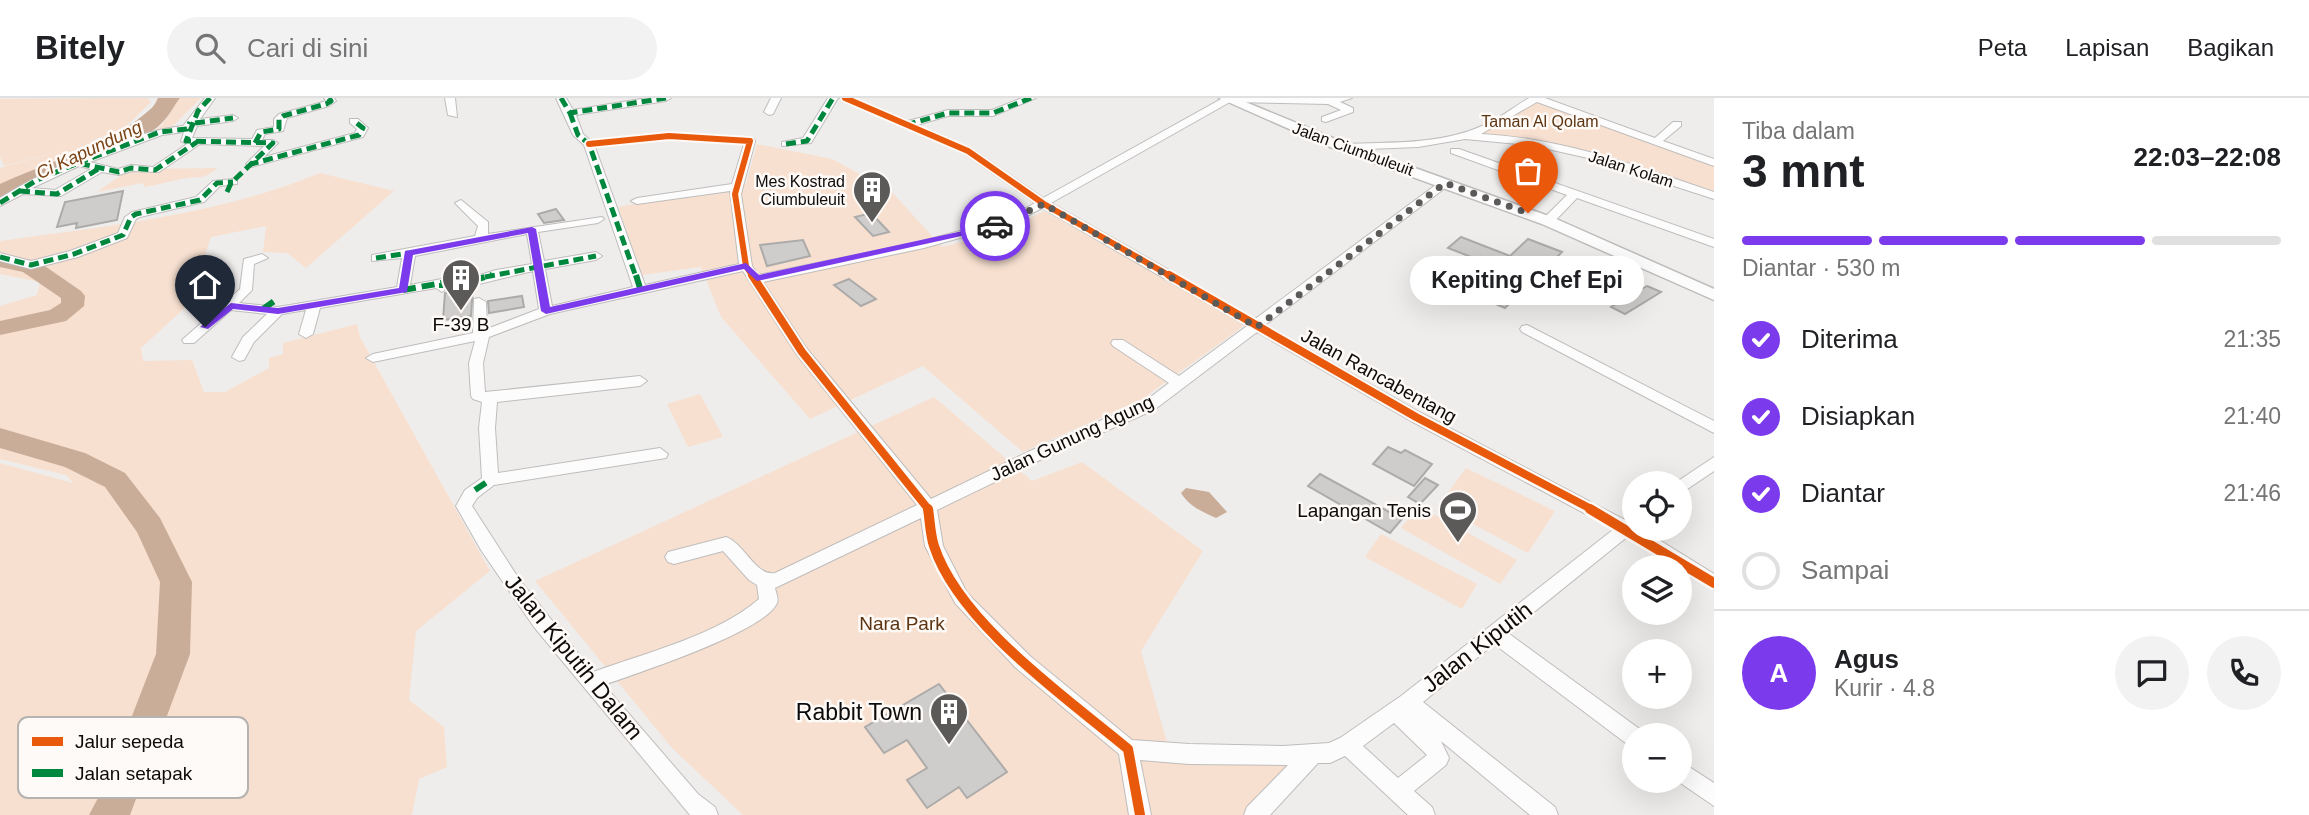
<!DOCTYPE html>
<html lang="id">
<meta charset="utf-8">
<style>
:root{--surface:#fff;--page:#f2f2f2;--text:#202124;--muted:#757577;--line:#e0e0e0;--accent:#7c3aed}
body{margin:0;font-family:Helvetica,sans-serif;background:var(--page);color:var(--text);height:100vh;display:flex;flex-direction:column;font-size:26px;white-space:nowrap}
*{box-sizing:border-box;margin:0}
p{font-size:23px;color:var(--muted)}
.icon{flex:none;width:38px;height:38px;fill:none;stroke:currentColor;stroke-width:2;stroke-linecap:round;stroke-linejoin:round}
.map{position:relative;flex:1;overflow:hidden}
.side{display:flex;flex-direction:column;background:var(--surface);width:595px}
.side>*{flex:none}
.tools{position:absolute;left:1622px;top:373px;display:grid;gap:14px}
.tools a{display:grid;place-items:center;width:70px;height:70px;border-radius:50%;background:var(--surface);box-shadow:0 7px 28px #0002;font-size:35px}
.pin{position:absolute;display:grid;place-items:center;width:60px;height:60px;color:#fff;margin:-72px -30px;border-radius:50% 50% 50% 0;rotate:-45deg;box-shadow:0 0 7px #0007}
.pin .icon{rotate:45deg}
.courier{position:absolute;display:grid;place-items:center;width:70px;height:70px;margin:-35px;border:5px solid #7c3aed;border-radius:50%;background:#fff;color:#222;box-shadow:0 2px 9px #0007}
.bubble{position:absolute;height:49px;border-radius:24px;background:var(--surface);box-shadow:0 7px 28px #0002;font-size:23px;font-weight:600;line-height:49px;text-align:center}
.headline em{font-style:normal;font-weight:600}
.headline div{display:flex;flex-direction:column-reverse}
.headline{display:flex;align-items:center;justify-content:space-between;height:119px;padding:0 28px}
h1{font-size:46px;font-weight:600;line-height:52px}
.bar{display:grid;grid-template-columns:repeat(4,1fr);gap:10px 7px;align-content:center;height:84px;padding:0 28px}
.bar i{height:9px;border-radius:5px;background:var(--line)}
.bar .on{background:var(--accent)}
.bar p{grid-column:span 4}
.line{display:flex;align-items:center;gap:18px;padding:0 28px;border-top:2px solid var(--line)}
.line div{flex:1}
.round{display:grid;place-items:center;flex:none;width:74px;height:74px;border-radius:37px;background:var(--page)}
ol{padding:0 28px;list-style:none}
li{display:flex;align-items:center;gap:21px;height:77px}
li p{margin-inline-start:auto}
li .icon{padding:7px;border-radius:50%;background:var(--accent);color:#fff;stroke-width:4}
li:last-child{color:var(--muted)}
li i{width:38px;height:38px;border:4px solid var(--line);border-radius:50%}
header{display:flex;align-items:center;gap:42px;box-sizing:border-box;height:98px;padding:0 35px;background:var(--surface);border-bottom:2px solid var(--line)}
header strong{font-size:33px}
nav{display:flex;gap:38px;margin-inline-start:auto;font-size:24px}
.search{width:490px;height:63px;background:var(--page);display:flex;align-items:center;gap:18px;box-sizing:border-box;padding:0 24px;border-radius:38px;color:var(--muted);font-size:26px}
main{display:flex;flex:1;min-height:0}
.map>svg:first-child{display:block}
</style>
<header>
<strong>Bitely</strong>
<div class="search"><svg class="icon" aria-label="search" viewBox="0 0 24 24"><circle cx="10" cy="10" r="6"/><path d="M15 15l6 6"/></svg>Cari di sini</div>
<nav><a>Peta</a><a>Lapisan</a><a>Bagikan</a></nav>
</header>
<main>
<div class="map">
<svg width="1714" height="717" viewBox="0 0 1714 717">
<rect width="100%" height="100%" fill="#efedeb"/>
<g fill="#f7e0d0">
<polygon points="147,0 151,4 123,31 89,44 143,41 23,85 0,98 0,70 64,52 4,68 0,59 0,1"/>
<polygon points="179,0 201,0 174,27 152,35 162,27"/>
<polygon points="1536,0 1714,65 1714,98 1559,48 1506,38 1465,38"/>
<polygon points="757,46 832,61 891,93 942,149 1001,134 1044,113 1245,227 1141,302 1023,354 923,268 810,321 721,219 701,169 642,177 618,109 746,86"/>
<path d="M218,70c-16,13 -18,7 -36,11 -12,2 -24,6 -38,8l-1,-4 -46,9 33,-23z"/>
<path d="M320,75l74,18 -88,77 -19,-15 -24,-1 3,-26 -55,11 -23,68 -47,43 2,13 49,-1 12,32h21l44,-24v-10l14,-4v-11l74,-19 3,13 130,234 -74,60 -7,69 35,27 3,40 -28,12 -7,36h-412v-352l73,20 -7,-8 -66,-16v-153l37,-11 3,-13 -40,-8v-33c109,-15 218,-26 320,-68z"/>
<polygon points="700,296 723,339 688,349 667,306"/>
<polygon points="934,299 1032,383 1082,364 1203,453 1141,553 1171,658 1296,664 1243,717 743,717 672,650 535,483"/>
<polygon points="1466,370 1555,413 1528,455 1438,408"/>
<polygon points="1419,408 1517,462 1500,486 1401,430"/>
<polygon points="1381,436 1477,486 1462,511 1365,459"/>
</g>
<g fill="#caad98">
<path d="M158,0h21c-23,43 -41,41 -86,44 26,-10 53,-18 65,-44z"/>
<path d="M1186,390l23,4 18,20 -11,6c-15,-7 -26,-11 -35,-25z"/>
</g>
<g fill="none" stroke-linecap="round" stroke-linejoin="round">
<g fill="#caad98" fill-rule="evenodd">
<path d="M162,0h18c-32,43 -82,60 -129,79 -17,7 -34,17 -51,21v-14c56,-26 118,-39 162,-86z"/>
<polygon points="0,155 39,164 81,193 85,198 84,208 66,223 0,237 0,223 50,212 61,205 61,200 23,174 0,169"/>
<polygon points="0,330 85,355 125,375 160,420 192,484 190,556 130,717 89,717 106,685 156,556 160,484 137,434 105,389 65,369 0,350"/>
</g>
</g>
<g fill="#cfcdcc" stroke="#acabaa" stroke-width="2">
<polygon points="123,93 117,122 76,130 77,125 57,129 65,104"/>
<polygon points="556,111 564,122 544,125 538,116"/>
<polygon points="871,115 889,134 873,138 855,119"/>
<polygon points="1461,139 1510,158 1528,141 1562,154 1505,210 1469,195 1497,169 1448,150"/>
<polygon points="803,142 810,158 767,168 760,147"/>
<polygon points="849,181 876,201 861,208 834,187"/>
<polygon points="1647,188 1661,194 1625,216 1611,209"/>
<polygon points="473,190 471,218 443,222 445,195"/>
<polygon points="522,198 524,209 489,215 488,203"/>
<polygon points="1388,349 1401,355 1405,352 1432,366 1414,388 1373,366"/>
<polygon points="1320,376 1402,421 1390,435 1308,388"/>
<polygon points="1425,380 1438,387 1420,406 1408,399"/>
<polygon points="939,586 1007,674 967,700 959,689 927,710 907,682 927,670 907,642 884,655 865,629"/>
</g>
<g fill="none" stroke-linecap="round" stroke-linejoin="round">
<defs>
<g id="minor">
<path d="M205,0h10l-15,21 33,-4 5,3 -5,3 -36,5 -5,12 60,1 5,-9 17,-3v-8l5,-5 44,-12 3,-2 -2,-2h10l2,3 -7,5 -42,12 -4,13 -18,3 -3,6h11l5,3 -14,14 91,-24 2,-4 -7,-6v-4h8l10,9 -5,9 -112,30 -5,-3 18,-18 -64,-2 -41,28 -27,-1 -13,4 -17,-3 -41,24 -38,-2 -23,12v-8c47,-29 128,-66 183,-72zM184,34l-3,9 6,3 -34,23 -22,-2 -13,4 -28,-7 72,-27zM79,68l12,3 -36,21 -23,-2z"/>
<polygon points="445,0 455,0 457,19 448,17"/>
<path d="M556,0h10l7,12 74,-12h24l-5,3 -90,14 7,19 8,7 78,-8 85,6 1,2 -14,53 11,72 6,9 161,-33 89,-24 27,-15 -71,-50 -124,-55h13l55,23 40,-11h44l30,-12h14l-43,18h-45l-31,9 55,24 71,49 180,-100h129l-12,4 13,6v4l-27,10 -4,-1v-4l19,-7 -13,-6 -98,-2 -179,101 204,116 186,-138h8v4l-184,140 156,88 204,107 9,-3v11h6l74,46v16l-34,-19v-4h-6l-47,-30 -119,96 133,97 2,5h-9v11l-7,-2 -133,-100 -71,58 132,105 3,8h-28l-89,-74 8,17 -3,7 -32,26 18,16 3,8h-27l-63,-59 -15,7h-12l-48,52h-26l3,-8 41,-42 -99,-1 -49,-4 11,55h-22l-10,-61 -103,-86 -61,-65 -30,-57 -4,-28 -146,70c1,5 4,11 2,15 -12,29 -140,70 -173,82l94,109 17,13 3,8h-28l-156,-188 -53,-77 -25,-44 9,-16 17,-12 -3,-50 3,-26 -9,-3 -2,-3 -2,-33 6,-22 -102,21 -7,-4 7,-4 100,-21 1,-34 5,-1 7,4 1,27 52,-20 -6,-38 -79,19 -6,-3 -6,5 -6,-4 -116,20 -7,26 -7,4 -7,-4 7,-24 -24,4 -28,28 -10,18 -5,1 -7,-4 11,-20 24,-23 -36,-4 -37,33h-10l-2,-3 58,-51 4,-30 18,-5 6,4 -14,6 -2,26 -13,13 39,4 119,-20 5,-29 -30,3v-6l103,-19 3,-10 -23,-23 6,-3 27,22v12l114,-17 2,2 -6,4 -60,9 6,29 52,-9 6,4 -6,4 -51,9 7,37 81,-19 -49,-142 -11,-10zM669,41l75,5 -12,40 -95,14 -6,3 6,3 93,-13 9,73 -94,21 -50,-138zM1042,110l205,118 -68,50 -56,-36h-10l-2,3 2,3 56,37 -25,19 -114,49 -99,48 -124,-150 -44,-67 161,-34 92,-26zM527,136l5,30 -36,6 -48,15 -1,-5 -5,-1 -32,6 5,-29zM743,173l54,84 120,150 -142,68c-20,3 -30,-29 -49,-36l-58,15 -3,5 3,5 6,2 49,-13 26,29 8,5 2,14c-41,36 -114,54 -166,73l-74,-93 -47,-73 5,-8 17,-13 172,-27 2,-4 -8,-6 -162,25 -3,-45 2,-26 143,-16 7,-5 -7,-5 -155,16 -2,-29 6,-26 61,-23zM1257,234l154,89 203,108 -213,167 -61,42 -11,5 -46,3 -94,-2 -57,-4 -102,-84 -63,-63 -24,-47 -6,-36 105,-51 112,-49zM1394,625l33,32 -29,23 -35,-32z"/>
<polygon points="771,0 781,0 773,16 769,17 764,14"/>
<polygon points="828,0 838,0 811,45 782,48 782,44 803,40"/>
<path d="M1529,0h16l110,40 18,-16h8v4l-18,15 51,18v7l-177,-64 -56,32c81,4 157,32 233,58v7l-126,-41 -58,-13 -65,-6 -47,8 -75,3 -5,-3 5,-3c47,-2 96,1 139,-18 17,-7 32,-19 47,-28z"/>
<polygon points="1451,51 1459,51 1714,141 1714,149 1577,100 1552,126 1544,126 1544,120 1567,97 1451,55"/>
<polygon points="233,81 237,82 237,86 220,88 204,104 140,119 136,121 127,140 78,159 31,171 0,163 0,155 31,163 70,153 118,135 125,119 132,114 196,99 213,83"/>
<polygon points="1527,227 1714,323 1714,335 1522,234 1520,231 1522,228"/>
<polygon points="1714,359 1714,373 1680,396 1680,385 1675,385"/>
<polygon points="1680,663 1714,685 1714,708 1676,682 1680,682"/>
</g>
<polygon id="major" points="1219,0 1236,0 1340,43 1554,120 1714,191 1714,202 1542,126 1330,49"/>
</defs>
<use href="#minor" stroke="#bfbdbc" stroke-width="2"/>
<use href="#major" stroke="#bfbdbc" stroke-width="3"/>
<use href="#minor" fill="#fdfcfc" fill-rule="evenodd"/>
<use href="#major" fill="#fdfcfc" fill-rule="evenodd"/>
<g stroke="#00873e" stroke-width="5" stroke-dasharray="10 5" stroke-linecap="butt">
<polyline points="210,0 198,13 186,43 273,45 251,66 359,37 363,30 354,23"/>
<polyline points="561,0 570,15 666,0"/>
<polyline points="570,15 578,37 589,46 636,179"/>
<polyline points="195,25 233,20"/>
<polyline points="906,27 948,15 993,15 1031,0"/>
<polyline points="255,45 261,34 279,31 279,21 283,18 326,6 331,3 329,0"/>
<polyline points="786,46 807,43 833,0"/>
<polyline points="78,65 160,34 187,31 190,24"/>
<polyline points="20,93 57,96 100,70"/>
<polyline points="227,94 231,85 251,66"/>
<polyline points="0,105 37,82 78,65 119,74 131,70 155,72 197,44"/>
<polyline points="0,159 31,167 74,156 123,137 131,119 136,116 200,102 217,85 233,84"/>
<polyline points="376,160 409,155"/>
<polyline points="485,179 596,158"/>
</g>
<g stroke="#00873e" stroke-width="6" stroke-dasharray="13 6" stroke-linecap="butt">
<polyline points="636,177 640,190"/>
<polyline points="454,188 492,177"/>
<polyline points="403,192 442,185 442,190"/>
<polyline points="263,211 277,201"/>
<polyline points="475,392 490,382"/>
</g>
<defs>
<g id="cycleway-far2">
<polyline points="845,0 968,53 1044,106 1172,179"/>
<polyline points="589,46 669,38 750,43 735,96 746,168 753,179"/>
</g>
<g id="cycleway-far1">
<polyline points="752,177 802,254 929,412"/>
<polyline points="1169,177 1416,319 1593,412"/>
</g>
<g id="cycleway">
<path d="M928,411c2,12 2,25 6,37 25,77 133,152 194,203l12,66"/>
<polyline points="1590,411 1714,485"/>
</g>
</defs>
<use href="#cycleway-far2" stroke="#fefaf7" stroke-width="10"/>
<use href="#cycleway-far1" stroke="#fefaf7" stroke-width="12"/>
<use href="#cycleway" stroke="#fefaf7" stroke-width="15"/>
<use href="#cycleway-far2" stroke="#e8590c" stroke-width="6"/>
<use href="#cycleway-far1" stroke="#e8590c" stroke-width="8"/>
<use href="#cycleway" stroke="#e8590c" stroke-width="10"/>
</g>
<polygon fill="#7c3aed" points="995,126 998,130 757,183 744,171 546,216 541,213 528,135 413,157 407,194 278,216 233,211 208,231 200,229 231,205 278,210 399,190 405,153 532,129 536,131 550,209 746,165 759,177"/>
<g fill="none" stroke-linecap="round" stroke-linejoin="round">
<polyline stroke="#5b5a59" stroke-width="7" stroke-dasharray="0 12.6" points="995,128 1044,106 1257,229 1445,85 1528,115"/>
</g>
<defs>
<symbol id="building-pin" viewBox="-11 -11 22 30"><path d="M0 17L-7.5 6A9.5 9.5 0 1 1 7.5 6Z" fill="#5b5a59" stroke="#fefaf7"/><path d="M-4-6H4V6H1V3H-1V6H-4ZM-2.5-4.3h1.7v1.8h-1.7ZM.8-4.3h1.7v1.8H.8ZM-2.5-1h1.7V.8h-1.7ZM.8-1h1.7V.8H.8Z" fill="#fff"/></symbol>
<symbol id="stadium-pin" viewBox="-11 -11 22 30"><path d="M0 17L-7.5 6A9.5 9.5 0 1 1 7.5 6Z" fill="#5b5a59" stroke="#fefaf7"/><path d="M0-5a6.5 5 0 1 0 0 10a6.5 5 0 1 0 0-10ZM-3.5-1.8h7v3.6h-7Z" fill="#fff"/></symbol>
</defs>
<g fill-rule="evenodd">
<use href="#building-pin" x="850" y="70" width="44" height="60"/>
<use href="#building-pin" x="439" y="158" width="44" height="60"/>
<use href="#stadium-pin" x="1436" y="390" width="44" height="60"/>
<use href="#building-pin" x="927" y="592" width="44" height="60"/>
</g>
<g text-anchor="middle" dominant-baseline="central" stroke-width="5" stroke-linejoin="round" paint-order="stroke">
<g font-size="16" fill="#5c3412" stroke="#fefaf7">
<text x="1540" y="23">Taman Al Qolam</text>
</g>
<g font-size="16" fill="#0c0b0a" stroke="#fefaf7">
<text transform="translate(1353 51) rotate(20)">Jalan Ciumbuleuit</text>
<text transform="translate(1631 71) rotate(18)">Jalan Kolam</text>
</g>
<g font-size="16" fill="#0c0b0a" stroke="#fefaf7" text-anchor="end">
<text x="845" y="83">Mes Kostrad<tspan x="845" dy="18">Ciumbuleuit</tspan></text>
</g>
<g font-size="18" font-style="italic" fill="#794315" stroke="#fefaf7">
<text transform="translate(89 52) rotate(-25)">Ci Kapundung</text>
</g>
<g font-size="19" fill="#0c0b0a" stroke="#fefaf7">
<text x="461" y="226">F-39 B</text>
<text x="1431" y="412" text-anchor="end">Lapangan Tenis</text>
</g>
<g font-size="19" fill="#0c0b0a" stroke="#fefaf7">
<text transform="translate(1379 278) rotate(29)">Jalan Rancabentang</text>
<text transform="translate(1072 340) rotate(-25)">Jalan Gunung Agung</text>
</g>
<g font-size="19" fill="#5c3412" stroke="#fefaf7">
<text x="902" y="525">Nara Park</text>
</g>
<g font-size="23" fill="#0c0b0a" stroke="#fefaf7">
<text transform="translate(1477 549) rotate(-38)">Jalan Kiputih</text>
<text transform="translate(574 559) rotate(51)">Jalan Kiputih Dalam</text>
</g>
<g font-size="23" fill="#0c0b0a" stroke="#fefaf7" text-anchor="end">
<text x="922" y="614">Rabbit Town</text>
</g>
</g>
<rect x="18" y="619" width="230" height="81" rx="10" fill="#fefaf7" stroke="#b5b2b0" stroke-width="2"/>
<rect x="32" y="639" width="31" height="9" fill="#e8590c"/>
<rect x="32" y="671" width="31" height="8" fill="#00873e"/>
<g font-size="19" fill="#0c0b0a">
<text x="75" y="650">Jalur sepeda</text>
<text x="75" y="682">Jalan setapak</text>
</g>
</svg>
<div class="tools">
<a><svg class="icon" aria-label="locate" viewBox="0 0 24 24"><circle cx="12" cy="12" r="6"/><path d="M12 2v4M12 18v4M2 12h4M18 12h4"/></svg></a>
<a><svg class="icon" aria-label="layers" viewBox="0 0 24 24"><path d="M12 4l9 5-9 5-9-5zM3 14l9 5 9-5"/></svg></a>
<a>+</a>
<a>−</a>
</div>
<div class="pin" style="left:1528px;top:115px;background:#ea580c"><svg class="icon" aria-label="bag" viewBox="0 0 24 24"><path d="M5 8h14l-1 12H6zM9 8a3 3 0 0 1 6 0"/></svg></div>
<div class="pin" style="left:205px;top:229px;background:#1f2937"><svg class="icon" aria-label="home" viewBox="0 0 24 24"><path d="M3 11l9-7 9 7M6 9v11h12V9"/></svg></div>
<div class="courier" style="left:995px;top:128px"><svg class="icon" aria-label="car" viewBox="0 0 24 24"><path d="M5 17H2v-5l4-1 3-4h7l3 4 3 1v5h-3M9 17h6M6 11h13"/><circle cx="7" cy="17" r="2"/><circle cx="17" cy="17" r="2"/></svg></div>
<div class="bubble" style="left:1410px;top:158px;width:234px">Kepiting Chef Epi</div>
</div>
<section class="side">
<div class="headline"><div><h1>3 mnt</h1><p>Tiba dalam</p></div><em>22:03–22:08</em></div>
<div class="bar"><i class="on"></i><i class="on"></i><i class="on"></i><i></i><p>Diantar · 530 m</p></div>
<ol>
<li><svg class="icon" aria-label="check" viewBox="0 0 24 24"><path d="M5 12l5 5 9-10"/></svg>Diterima<p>21:35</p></li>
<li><svg class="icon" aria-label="check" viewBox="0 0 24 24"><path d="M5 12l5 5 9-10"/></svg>Disiapkan<p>21:40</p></li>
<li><svg class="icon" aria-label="check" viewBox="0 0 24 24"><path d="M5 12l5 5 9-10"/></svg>Diantar<p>21:46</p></li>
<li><i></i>Sampai</li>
</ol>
<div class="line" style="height:126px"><b class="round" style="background:var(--accent);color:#fff">A</b><div><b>Agus</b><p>Kurir · 4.8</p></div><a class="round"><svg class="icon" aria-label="chat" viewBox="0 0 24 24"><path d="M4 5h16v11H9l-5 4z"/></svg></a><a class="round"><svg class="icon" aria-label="phone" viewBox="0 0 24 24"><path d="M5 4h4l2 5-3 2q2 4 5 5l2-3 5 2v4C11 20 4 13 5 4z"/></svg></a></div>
</section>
</main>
